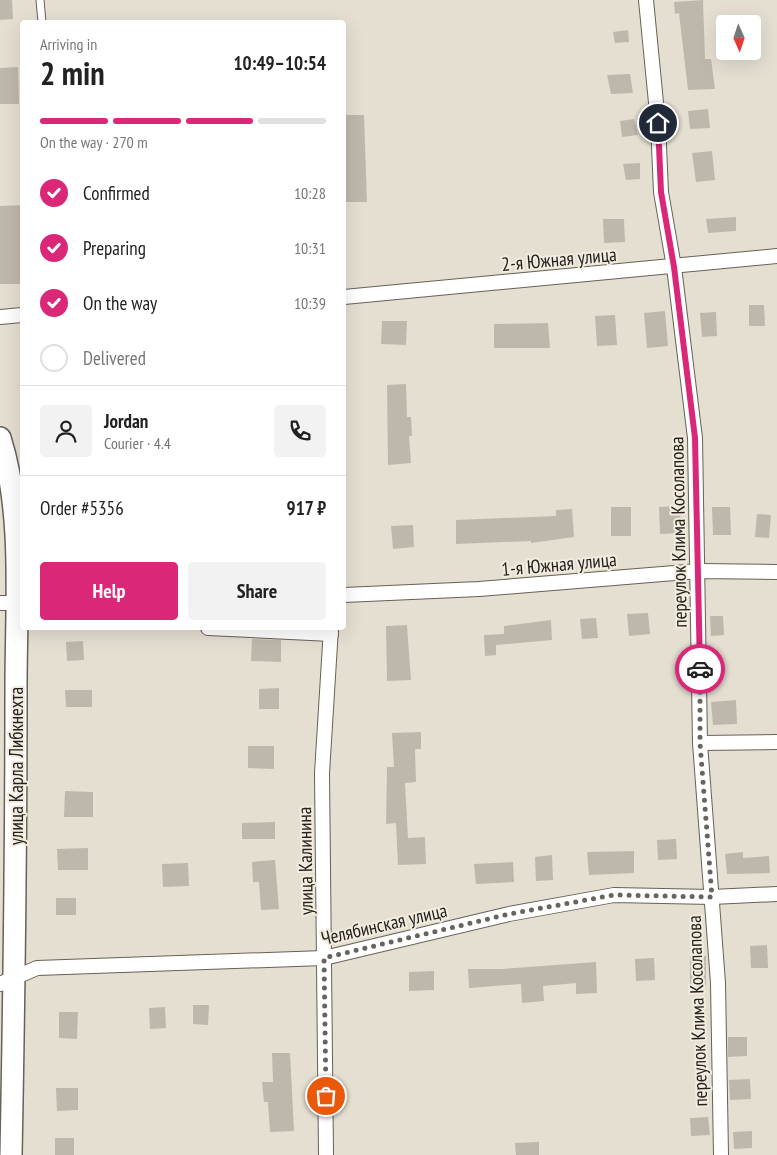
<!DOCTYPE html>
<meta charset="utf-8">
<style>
:root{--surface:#fff;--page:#f2f2f2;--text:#222;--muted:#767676;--line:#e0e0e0;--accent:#db2777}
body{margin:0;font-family:"PT Sans Narrow",sans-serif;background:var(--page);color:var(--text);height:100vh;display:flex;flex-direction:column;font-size:19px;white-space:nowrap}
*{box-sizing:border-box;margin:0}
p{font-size:16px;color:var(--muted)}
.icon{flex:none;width:28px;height:28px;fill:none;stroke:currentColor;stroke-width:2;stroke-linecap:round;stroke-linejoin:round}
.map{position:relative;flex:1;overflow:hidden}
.details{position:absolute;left:20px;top:20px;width:326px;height:610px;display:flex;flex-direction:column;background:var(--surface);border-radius:5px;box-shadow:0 5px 20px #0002}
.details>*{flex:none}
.needle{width:32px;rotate:177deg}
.controls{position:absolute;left:716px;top:15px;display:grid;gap:10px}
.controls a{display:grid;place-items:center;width:45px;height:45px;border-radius:5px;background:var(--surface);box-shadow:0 5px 20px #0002;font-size:25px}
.pin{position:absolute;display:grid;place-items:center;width:42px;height:42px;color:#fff;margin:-21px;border:2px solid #fff;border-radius:50%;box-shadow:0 1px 5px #0007}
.courier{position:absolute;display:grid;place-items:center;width:50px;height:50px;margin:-25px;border:4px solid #db2777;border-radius:50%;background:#fff;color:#222;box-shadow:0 1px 6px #0007}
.summary em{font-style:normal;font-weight:700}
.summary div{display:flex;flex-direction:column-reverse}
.summary{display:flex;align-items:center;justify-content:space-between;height:85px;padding:0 20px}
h1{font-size:32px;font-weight:700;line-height:38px}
.bar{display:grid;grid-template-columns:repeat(4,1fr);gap:8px 5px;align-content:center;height:60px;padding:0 20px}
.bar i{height:6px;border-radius:4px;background:var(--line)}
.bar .on{background:var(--accent)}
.bar p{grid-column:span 4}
.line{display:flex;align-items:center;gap:12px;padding:0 20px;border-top:1px solid var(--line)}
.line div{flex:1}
.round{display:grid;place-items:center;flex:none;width:52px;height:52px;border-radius:5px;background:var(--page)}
ol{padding:0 20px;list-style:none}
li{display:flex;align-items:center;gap:15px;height:55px}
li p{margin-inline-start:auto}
li .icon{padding:5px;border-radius:50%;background:var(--accent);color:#fff;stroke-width:4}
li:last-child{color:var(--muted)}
li i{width:28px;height:28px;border:2px solid var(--line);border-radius:50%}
.button{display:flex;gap:10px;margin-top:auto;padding:10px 20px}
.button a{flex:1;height:58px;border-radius:5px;background:var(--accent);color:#fff;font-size:20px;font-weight:700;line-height:58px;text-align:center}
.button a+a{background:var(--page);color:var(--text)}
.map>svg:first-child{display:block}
</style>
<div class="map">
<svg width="777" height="1155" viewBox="0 0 777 1155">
<rect width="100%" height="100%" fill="#e5dfd2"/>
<g fill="#beb8ac">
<polygon points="0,0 12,0 13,19 0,20"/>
<polygon points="703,0 705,59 711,59 715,89 688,90 679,13 675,14 674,2"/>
<polygon points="628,30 629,42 615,43 613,32"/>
<polygon points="18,67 19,104 0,104 0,68"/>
<polygon points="630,74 633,93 611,94 607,75"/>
<polygon points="708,109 710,128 690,129 688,111"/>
<polygon points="344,115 364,115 367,202 344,202"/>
<polygon points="634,119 638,135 622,137 620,121"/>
<polygon points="712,151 715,180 696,182 692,153"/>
<polygon points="640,163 640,179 626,180 623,164"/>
<polygon points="22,205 22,284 0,284 0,206"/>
<polygon points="736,217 736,231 708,233 706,219"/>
<polygon points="603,219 624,219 625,242 604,243"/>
<polygon points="749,305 764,305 765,326 749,326"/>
<polygon points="665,311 668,346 647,348 644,313"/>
<polygon points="716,312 717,336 702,337 700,313"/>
<polygon points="615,315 617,345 597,346 595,316"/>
<polygon points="382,321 407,321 406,345 381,344"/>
<polygon points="548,323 550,348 494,348 494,324"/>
<polygon points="406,384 407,417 411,417 412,436 409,436 411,463 388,465 387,385"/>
<polygon points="680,506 681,533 660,534 659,507"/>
<rect x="611" y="507" width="20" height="29"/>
<polygon points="712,507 730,507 731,535 713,535"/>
<polygon points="572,509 574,537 531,543 531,541 456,544 456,520 556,516 556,510"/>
<polygon points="757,514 771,515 769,538 755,537"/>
<polygon points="413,525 414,547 393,549 391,526"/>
<polygon points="648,613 650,634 629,636 627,614"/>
<polygon points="710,616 723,616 724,635 711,636"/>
<polygon points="596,618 598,638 582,639 580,619"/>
<polygon points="551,620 552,640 496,645 496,655 485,656 484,635 504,634 504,626"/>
<polygon points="407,625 411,680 387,681 386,626"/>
<polygon points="252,639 281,640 281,662 251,661"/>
<polygon points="83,641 84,660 67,661 66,642"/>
<polygon points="279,688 279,709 259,709 259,689"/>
<polygon points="65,690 92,690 92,707 66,707"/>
<polygon points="736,700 737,724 713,725 711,702"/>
<polygon points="421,732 421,749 415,749 416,782 405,783 408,838 425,837 426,864 398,865 396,823 386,824 387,767 394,767 392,733"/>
<polygon points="248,746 274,746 274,769 248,768"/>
<polygon points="65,791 93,792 93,817 64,817"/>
<polygon points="275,822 275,839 242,839 242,823"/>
<polygon points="676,839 677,859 658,860 657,840"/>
<polygon points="88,848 88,870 58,870 57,849"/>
<polygon points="634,851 634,873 589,875 587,852"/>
<polygon points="743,852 743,858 769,856 770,873 727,874 725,854"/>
<polygon points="552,855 553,880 536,881 535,857"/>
<polygon points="275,860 279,909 261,910 259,882 253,882 252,862"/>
<polygon points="513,862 514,882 476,884 474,864"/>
<polygon points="188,863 189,886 163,887 162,864"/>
<rect x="56" y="898" width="20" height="17"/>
<polygon points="767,945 768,968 751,968 750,946"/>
<polygon points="690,956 706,956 706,986 690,985"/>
<polygon points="654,958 655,980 636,981 635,959"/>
<polygon points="596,962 597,993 576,994 576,983 543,986 544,1001 522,1003 521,984 469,988 468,969 503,969"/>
<polygon points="434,971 434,990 409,991 409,972"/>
<polygon points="193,1005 209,1005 208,1025 193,1024"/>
<polygon points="165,1007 166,1028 150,1029 149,1008"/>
<polygon points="59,1012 78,1012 77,1039 59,1038"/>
<polygon points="728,1037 747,1037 747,1056 728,1057"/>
<polygon points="272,1053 290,1053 294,1131 270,1132 268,1102 264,1102 262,1082 273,1082"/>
<polygon points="750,1079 751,1099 730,1100 729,1080"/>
<polygon points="56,1088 78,1088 78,1110 57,1111"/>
<polygon points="708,1117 710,1135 691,1136 690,1118"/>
<polygon points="752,1131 752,1148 734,1149 733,1132"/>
<rect x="55" y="1138" width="19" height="17"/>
<polygon points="539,1142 539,1155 516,1155 515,1143"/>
</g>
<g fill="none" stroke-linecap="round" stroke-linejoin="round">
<defs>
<polyline id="lane" points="40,0 42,22"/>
<g id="street">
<polyline points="646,0 658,123 661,192 674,267 695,438 700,743 718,983 721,1155"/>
<polyline points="344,297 777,256"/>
<polyline points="0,317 22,315"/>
<polyline points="344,595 479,589 699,571 777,572"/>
<polyline points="0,603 15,603"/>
<polyline points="208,628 331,634"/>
<polyline points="700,743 777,742"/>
<polyline points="0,984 37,968 324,958 509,914 614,895 712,897 777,894"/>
<polyline points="326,1155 322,773 331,628"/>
</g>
<path id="primary" d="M0,438c24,75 16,169 16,248 0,156 -2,313 -5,469"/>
</defs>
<use href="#lane" stroke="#676156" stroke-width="9"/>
<use href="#street" stroke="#676156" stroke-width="16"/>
<use href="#primary" stroke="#676156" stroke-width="24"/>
<use href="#lane" stroke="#fff" stroke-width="7"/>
<use href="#street" stroke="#fff" stroke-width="14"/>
<use href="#primary" stroke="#fff" stroke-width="21"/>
</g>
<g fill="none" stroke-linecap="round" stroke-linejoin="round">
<polyline stroke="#68645d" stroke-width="5" stroke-dasharray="0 9" points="326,1096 324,958 509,914 614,895 712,897 700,743 700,669"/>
<polyline stroke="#db2777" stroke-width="6" points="658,123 661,192 674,267 695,438 700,669"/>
</g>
<g text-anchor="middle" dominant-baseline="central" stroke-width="4" stroke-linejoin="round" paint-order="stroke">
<g font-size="19" fill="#24221e" stroke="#f2ecdf">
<text transform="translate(559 259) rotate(-5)">2-я Южная улица</text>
<text transform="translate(678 532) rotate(-91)">переулок Клима Косолапова</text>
<text transform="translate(559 564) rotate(-5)">1-я Южная улица</text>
<text transform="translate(16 766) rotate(-90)">улица Карла Либкнехта</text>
<text transform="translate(305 861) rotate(-91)">улица Калинина</text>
<text transform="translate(384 924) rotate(-13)">Челябинская улица</text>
<text transform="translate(697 1011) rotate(-92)">переулок Клима Косолапова</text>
</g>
</g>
</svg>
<div class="controls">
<a><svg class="needle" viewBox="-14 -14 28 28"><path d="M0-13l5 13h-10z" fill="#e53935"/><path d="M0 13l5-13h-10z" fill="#767676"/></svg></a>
</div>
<div class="pin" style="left:326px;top:1096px;background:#ea580c"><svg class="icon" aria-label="bag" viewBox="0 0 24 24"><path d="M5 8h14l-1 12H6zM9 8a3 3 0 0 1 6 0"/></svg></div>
<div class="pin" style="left:658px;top:123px;background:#1f2937"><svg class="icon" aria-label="home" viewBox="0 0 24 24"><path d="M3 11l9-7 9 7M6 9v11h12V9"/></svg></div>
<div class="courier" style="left:700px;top:669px"><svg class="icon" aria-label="car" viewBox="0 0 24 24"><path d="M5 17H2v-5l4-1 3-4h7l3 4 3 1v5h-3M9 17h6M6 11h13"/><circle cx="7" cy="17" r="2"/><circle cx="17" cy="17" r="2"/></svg></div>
<section class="details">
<div class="summary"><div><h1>2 min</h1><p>Arriving in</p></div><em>10:49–10:54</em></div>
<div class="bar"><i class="on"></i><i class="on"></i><i class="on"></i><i></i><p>On the way · 270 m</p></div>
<ol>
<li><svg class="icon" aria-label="check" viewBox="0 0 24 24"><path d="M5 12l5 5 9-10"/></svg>Confirmed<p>10:28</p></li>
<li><svg class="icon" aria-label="check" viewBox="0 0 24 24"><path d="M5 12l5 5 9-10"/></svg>Preparing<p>10:31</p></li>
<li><svg class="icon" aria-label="check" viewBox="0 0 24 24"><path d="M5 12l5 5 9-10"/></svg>On the way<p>10:39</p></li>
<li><i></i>Delivered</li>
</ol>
<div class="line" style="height:90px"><a class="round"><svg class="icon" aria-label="person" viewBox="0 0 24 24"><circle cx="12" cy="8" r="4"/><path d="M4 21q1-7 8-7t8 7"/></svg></a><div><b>Jordan</b><p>Courier · 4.4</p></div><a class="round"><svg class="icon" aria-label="phone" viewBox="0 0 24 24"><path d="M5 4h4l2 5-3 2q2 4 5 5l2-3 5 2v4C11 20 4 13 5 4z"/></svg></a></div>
<div class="line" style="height:65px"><div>Order #5356</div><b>917 ₽</b></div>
<div class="button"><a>Help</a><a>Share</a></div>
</section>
</div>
